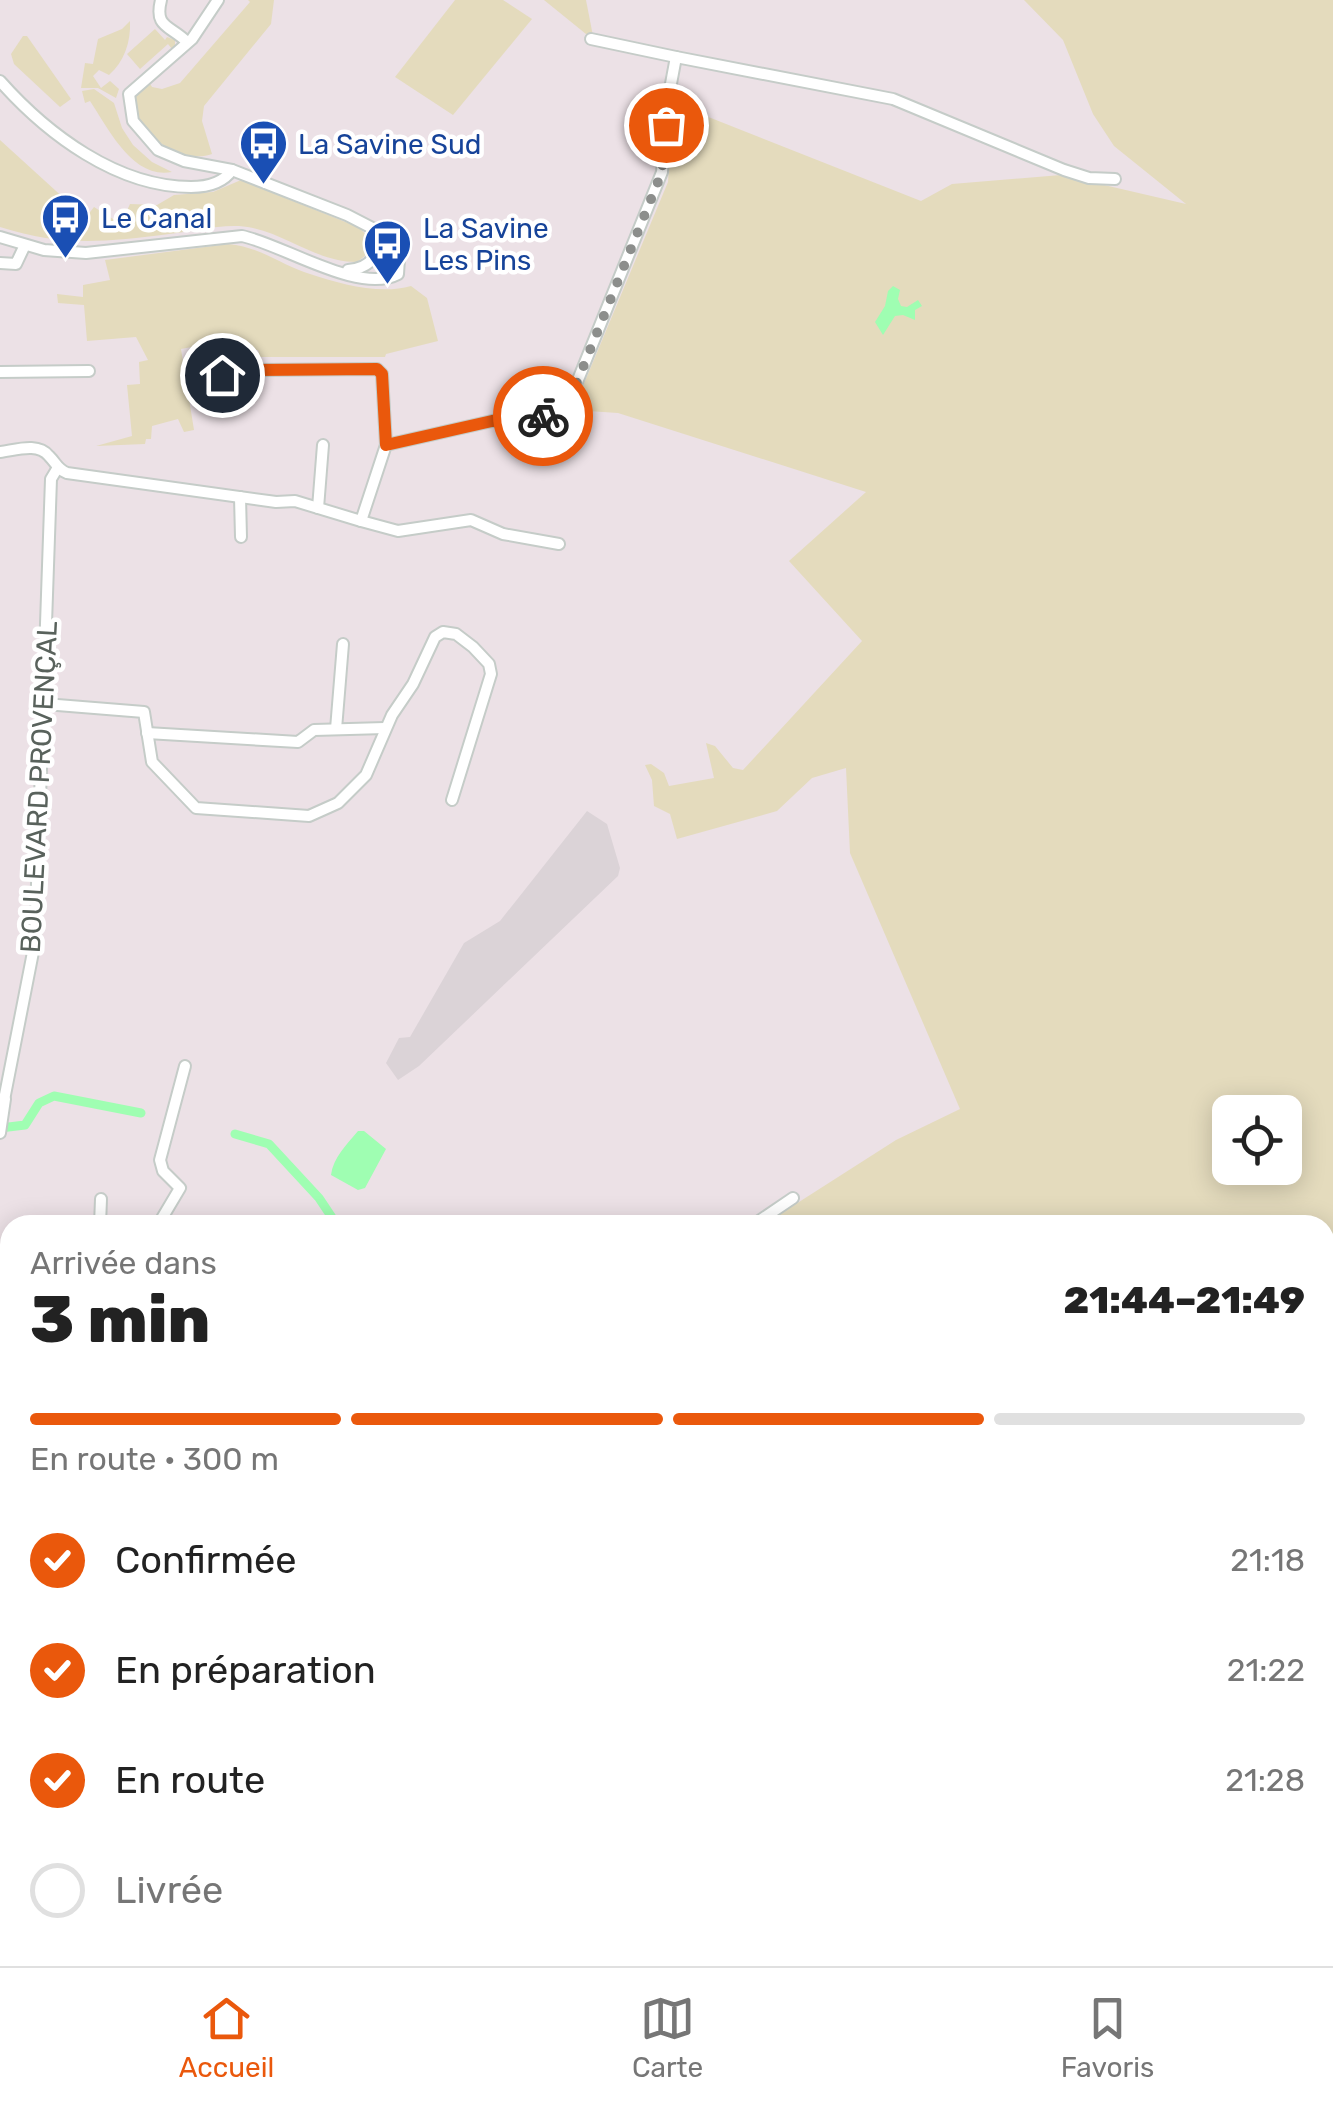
<!DOCTYPE html>
<html lang="fr">
<meta charset="utf-8">
<style>
:root{--surface:#fff;--page:#f6f6f6;--text:#222;--muted:#767676;--line:#e0e0e0;--accent:#ea580c}
body{margin:0;font-family:Rubik,sans-serif;background:var(--page);color:var(--text);height:100vh;display:flex;flex-direction:column;font-size:38px;white-space:nowrap}
*{box-sizing:border-box;margin:0}
p{font-size:32px;color:var(--muted)}
.icon{flex:none;width:55px;height:55px;fill:none;stroke:currentColor;stroke-width:2;stroke-linecap:round;stroke-linejoin:round}
.map{position:relative;flex:1;overflow:hidden}
.details{position:absolute;left:0px;top:1215px;width:1335px;height:752px;display:flex;flex-direction:column;background:var(--surface);border-radius:30px 30px 0 0;box-shadow:0 5px 25px #0003}
.details>*{flex:none}
.fabs{position:absolute;left:1212px;top:1095px;display:grid;gap:20px}
.fabs a{display:grid;place-items:center;width:90px;height:90px;border-radius:15px;background:var(--surface);box-shadow:0 5px 25px #0003;font-size:50px}
.pin{position:absolute;display:grid;place-items:center;width:85px;height:85px;color:#fff;margin:-42px;border:5px solid #fff;border-radius:50%;box-shadow:0 2px 10px #0007}
.courier{position:absolute;display:grid;place-items:center;width:100px;height:100px;margin:-50px;border:8px solid #ea580c;border-radius:50%;background:#fff;color:#222;box-shadow:0 2px 12px #0007}
.headline em{font-style:normal;font-weight:800}
.headline div{display:flex;flex-direction:column-reverse}
.headline{display:flex;align-items:center;justify-content:space-between;height:170px;padding:0 30px}
h1{font-size:65px;font-weight:800;line-height:75px}
.bar{display:grid;grid-template-columns:repeat(4,1fr);gap:15px 10px;align-content:center;height:120px;padding:0 30px}
.bar i{height:12px;border-radius:8px;background:var(--line)}
.bar .current{background:var(--accent)}
.bar p{grid-column:span 4}
ol{padding:0 30px;list-style:none}
li{display:flex;align-items:center;gap:30px;height:110px}
li p{margin-inline-start:auto}
li .icon{padding:10px;border-radius:50%;background:var(--accent);color:#fff;stroke-width:4}
li:last-child{color:var(--muted)}
li i{width:55px;height:55px;border:5px solid var(--line);border-radius:50%}
.dock{display:flex;justify-content:space-around;align-items:center;height:140px;border-top:2px solid var(--line);background:var(--surface);font-size:28px;color:var(--muted)}
.dock a{display:grid;justify-items:center;gap:5px}
.dock .current{color:var(--accent)}
.map>svg:first-child{display:block}
</style>
<div class="map">
<svg width="1333" height="1966" viewBox="0 0 1333 1966">
<rect width="100%" height="100%" fill="#ece1e6"/>
<polygon fill="#dbd3d7" points="587,811 607,824 620,868 618,876 419,1066 398,1080 386,1063 399,1038 410,1037 464,943 500,921"/>
<g fill="#e4dbbd" fill-rule="evenodd">
<path d="M248,0h26l-3,24 -67,82 -2,15 10,33c-32,12 -85,-25 -77,-61l14,-11 3,5 10,2 18,-6 70,-81z"/>
<polygon points="455,0 503,0 532,19 453,115 395,77"/>
<polygon points="544,0 586,0 593,36 586,34"/>
<path d="M1024,0h309v1966h-84l-16,-8h92v-733h-562l133,-85 64,-31 -110,-256 -4,-85 -34,10 -35,33 -100,28 -7,-25 -16,-8 -2,-26 -7,-15 6,-1 13,9 5,13 45,-8 -8,-35 9,3 18,22 10,2 119,-129 -73,-80 77,-69 -248,-79 -45,-3 95,-228 5,-79 248,98 31,-17 109,-9 125,29 -72,-58 -21,-32 -30,-74zM1230,1112h55v56h-55z"/>
<path d="M130,21c1,21 -6,41 -21,54l-10,-5 -6,6 8,12 9,-7 9,8 -3,9 -18,-10h-17l4,-25 8,1 5,-25 24,-10z"/>
<polygon points="155,29 165,40 167,37 175,40 175,46 172,49 168,44 140,69 127,54"/>
<polygon points="23,36 27,36 71,99 60,107 14,64 11,54"/>
<path d="M94,89l20,14 8,25 11,17 19,17 20,10c-39,8 -64,-44 -82,-71l-5,2 -3,-12z"/>
<path d="M0,140l67,61 -8,14 18,14 17,-22 27,17 9,-20 27,1 17,-10 39,-3 28,-12 117,47 12,11v14l-13,10c-44,0 -75,-33 -118,-36 -23,-1 -47,5 -70,8 -64,8 -106,13 -169,-7z"/>
<path d="M228,244c36,4 50,20 82,30 30,10 70,21 101,12l16,12 11,43 -52,13 -1,3h-125l-2,-7 -24,-1 -21,-6 -32,6 13,81 -10,2 -6,-13 -26,7 -1,13h-5l-1,5 -49,2 36,-10 -5,-51 13,-1 -1,-22 9,-2 -12,-23 -49,4 -3,-36 -26,-2 -1,-9 26,3v-12l27,-5 -5,-20z"/>
<polygon points="264,1958 599,1958 608,1966 270,1966"/>
<polygon points="610,1958 1026,1958 1012,1966 626,1966"/>
<polygon points="1058,1958 1211,1958 1225,1965 1038,1966"/>
</g>
<g fill="#9ffeb2">
<polygon points="893,286 900,290 898,299 901,306 907,307 918,300 922,306 915,310 915,320 903,315 895,316 883,335 875,322 885,306 888,291"/>
<path d="M358,1131h6l22,18 -21,39 -7,2 -27,-15c2,-17 16,-31 27,-44z"/>
</g>
<g fill="none" stroke-linecap="round" stroke-linejoin="round">
<polyline stroke="#9ffeb2" stroke-width="2.5" points="1090,1966 1112,1958"/>
<g stroke="#9ffeb2" stroke-width="9">
<polyline points="0,1128 25,1125 39,1103 54,1096 141,1113"/>
<polyline points="235,1134 269,1144 319,1198 337,1225"/>
</g>
<defs>
<g id="minor">
<path d="M161,0c-7,28 9,25 26,42"/>
<polyline points="591,39 676,57"/>
<path d="M0,81c47,53 117,106 191,106 16,0 32,-4 41,-17"/>
<path d="M0,237l44,13 42,3 156,-17c40,8 117,59 156,38l1,-15 -21,-28 -31,-16 -115,-45 -48,-9 -26,-11 -25,-29 -4,-27 63,-55 26,-39"/>
<polyline points="0,263 16,264 25,245"/>
<path d="M348,270c23,-2 34,-16 25,-38"/>
<polyline points="0,372 89,371"/>
<polyline points="222,375 247,370 377,369 382,374 386,445"/>
<path d="M0,452c16,-2 38,-10 49,4 8,8 8,13 18,17l209,29 19,-1 66,20 25,-76 106,-24 73,-9 97,-240 5,-67 9,-48 217,42 171,71 25,8 26,1"/>
<polyline points="240,497 241,537"/>
<polyline points="318,508 323,445"/>
<polyline points="361,521 398,531 471,520 503,534 559,544"/>
<polyline points="45,704 144,712 152,762 196,808 309,816 338,803 366,775 392,715 413,684 435,637 443,632 456,634 473,647 489,664 491,674 452,800"/>
<polyline points="336,729 343,644"/>
<polyline points="147,733 298,742 314,730 385,728"/>
<polyline points="0,1104 5,1095 35,942 51,479 57,469"/>
<polyline points="0,1133 5,1099"/>
<polyline points="100,1225 101,1199"/>
<polyline points="158,1225 180,1188 163,1171 160,1160 185,1066"/>
<polyline points="753,1225 793,1198"/>
<polyline points="0,1288 10,1277"/>
<polyline points="0,1350 10,1353"/>
<polyline points="0,1529 10,1531"/>
<polyline points="0,1608 10,1617"/>
<polyline points="0,1708 10,1715"/>
<polyline points="0,1952 10,1954"/>
<polyline points="56,1966 65,1966"/>
</g>
<g id="major">
<polyline points="0,1666 10,1678"/>
<polyline points="0,1689 10,1700"/>
<polyline points="155,1958 160,1966"/>
<polyline points="173,1958 178,1966"/>
</g>
</defs>
<use href="#minor" stroke="#c5ccc8" stroke-width="14"/>
<use href="#major" stroke="#f056a5" stroke-width="16"/>
<use href="#minor" stroke="#fff" stroke-width="10"/>
<use href="#major" stroke="#ffa3c7" stroke-width="12"/>
<defs>
<g id="rail">
<polyline points="0,1643 10,1652"/>
<polyline points="258,1958 265,1966"/>
</g>
</defs>
<use href="#rail" stroke="#acaeac" stroke-width="6"/>
<use href="#rail" stroke="#fff" stroke-width="2.5" stroke-dasharray="8" stroke-linecap="butt"/>
</g>
<g fill="none" stroke-linecap="round" stroke-linejoin="round">
<polyline stroke="#8c8e8c" stroke-width="10" stroke-dasharray="0 18" points="543,416 565,412 662,172 666,125"/>
<polyline stroke="#ea580c" stroke-width="12" points="222,375 247,370 377,369 382,374 386,445 492,421 543,416"/>
</g>
<defs>
<symbol id="bus-pin" viewBox="-11 -11 22 30"><path d="M0 17L-7.5 6A9.5 9.5 0 1 1 7.5 6Z" fill="#1a4fb4" stroke="#fff"/><path d="M-5-6H5V4H4V6H2V4H-2V6H-4V4H-5ZM-3.5-4V0h7V-4ZM-3.5 1.2v1.5H-2V1.2ZM2 1.2v1.5H3.5V1.2Z" fill="#fff"/></symbol>
</defs>
<g fill-rule="evenodd">
<use href="#bus-pin" x="236" y="116" width="55" height="75"/>
<use href="#bus-pin" x="38" y="190" width="55" height="75"/>
<use href="#bus-pin" x="360" y="216" width="55" height="75"/>
</g>
<g text-anchor="middle" dominant-baseline="central" stroke-width="9" stroke-linejoin="round" paint-order="stroke">
<g font-size="28" fill="#164399" stroke="#fff" text-anchor="start">
<text x="298" y="144">La Savine Sud</text>
<text x="101" y="218">Le Canal</text>
<text x="423" y="228">La Savine<tspan x="423" dy="32">Les Pins</tspan></text>
</g>
<g font-size="28" fill="#59625c" stroke="#fff">
<text transform="translate(39 787) rotate(-87)">BOULEVARD PROVENÇAL</text>
</g>
</g>
</svg>
<div class="fabs">
<a><svg class="icon" aria-label="locate" viewBox="0 0 24 24"><circle cx="12" cy="12" r="6"/><path d="M12 2v4M12 18v4M2 12h4M18 12h4"/></svg></a>
</div>
<div class="pin" style="left:666px;top:125px;background:#ea580c"><svg class="icon" aria-label="bag" viewBox="0 0 24 24"><path d="M5 8h14l-1 12H6zM9 8a3 3 0 0 1 6 0"/></svg></div>
<div class="pin" style="left:222px;top:375px;background:#1f2937"><svg class="icon" aria-label="home" viewBox="0 0 24 24"><path d="M3 11l9-7 9 7M6 9v11h12V9"/></svg></div>
<div class="courier" style="left:543px;top:416px"><svg class="icon" aria-label="bike" viewBox="0 0 24 24"><circle cx="6" cy="16" r="4"/><circle cx="18" cy="16" r="4"/><path d="M6 16l4-8h5l3 8M10 8l3 8H6M13 5h3"/></svg></div>
<section class="details">
<div class="headline"><div><h1>3 min</h1><p>Arrivée dans</p></div><em>21:44–21:49</em></div>
<div class="bar"><i class="current"></i><i class="current"></i><i class="current"></i><i></i><p>En route · 300 m</p></div>
<ol>
<li><svg class="icon" aria-label="check" viewBox="0 0 24 24"><path d="M5 12l5 5 9-10"/></svg>Confirmée<p>21:18</p></li>
<li><svg class="icon" aria-label="check" viewBox="0 0 24 24"><path d="M5 12l5 5 9-10"/></svg>En préparation<p>21:22</p></li>
<li><svg class="icon" aria-label="check" viewBox="0 0 24 24"><path d="M5 12l5 5 9-10"/></svg>En route<p>21:28</p></li>
<li><i></i>Livrée</li>
</ol>
</section>
</div>
<nav class="dock">
<a class="current"><svg class="icon" aria-label="home" viewBox="0 0 24 24"><path d="M3 11l9-7 9 7M6 9v11h12V9"/></svg>Accueil</a>
<a><svg class="icon" aria-label="map" viewBox="0 0 24 24"><path d="M3 6l6-2 6 2 6-2v14l-6 2-6-2-6 2zM9 4v14M15 6v14"/></svg>Carte</a>
<a><svg class="icon" aria-label="saved" viewBox="0 0 24 24"><path d="M7 4h10v16l-5-4-5 4z"/></svg>Favoris</a>
</nav>
